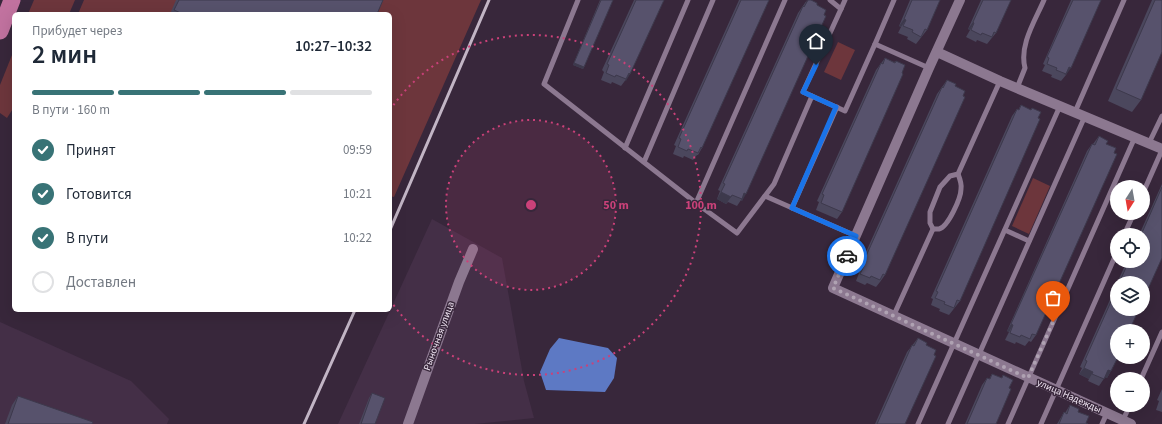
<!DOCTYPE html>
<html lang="ru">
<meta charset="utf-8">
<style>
:root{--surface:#fff;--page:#f2f2f3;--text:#1f2937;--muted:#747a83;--line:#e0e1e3;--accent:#387376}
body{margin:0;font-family:"Source Sans 3",sans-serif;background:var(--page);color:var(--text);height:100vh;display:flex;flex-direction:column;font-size:15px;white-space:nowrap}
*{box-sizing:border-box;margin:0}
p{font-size:13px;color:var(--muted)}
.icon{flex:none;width:22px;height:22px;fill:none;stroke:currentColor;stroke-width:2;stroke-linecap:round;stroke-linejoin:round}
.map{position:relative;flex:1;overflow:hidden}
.sheet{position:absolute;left:12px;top:12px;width:380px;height:300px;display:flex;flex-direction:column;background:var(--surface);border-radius:6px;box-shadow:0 4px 16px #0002}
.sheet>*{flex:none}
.needle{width:26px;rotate:191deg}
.controls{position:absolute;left:1110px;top:180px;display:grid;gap:8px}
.controls a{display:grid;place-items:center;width:40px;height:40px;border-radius:50%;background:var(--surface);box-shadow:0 4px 16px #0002;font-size:20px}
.pin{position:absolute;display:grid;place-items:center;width:34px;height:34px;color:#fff;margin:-41px -17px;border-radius:50% 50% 50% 0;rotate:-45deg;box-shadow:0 0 4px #0007}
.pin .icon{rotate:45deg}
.courier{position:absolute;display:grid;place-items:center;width:40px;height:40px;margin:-20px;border:3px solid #1a73e8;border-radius:50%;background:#fff;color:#222;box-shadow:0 1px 5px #0007}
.summary em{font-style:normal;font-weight:600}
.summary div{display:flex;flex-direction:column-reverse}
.summary{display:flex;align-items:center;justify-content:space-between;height:68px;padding:0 20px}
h1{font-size:26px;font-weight:600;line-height:30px}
.bar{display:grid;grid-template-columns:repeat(4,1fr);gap:6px 4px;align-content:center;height:48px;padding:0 20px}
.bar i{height:5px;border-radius:3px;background:var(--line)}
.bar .active{background:var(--accent)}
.bar p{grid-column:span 4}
ol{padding:0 20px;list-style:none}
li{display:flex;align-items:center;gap:12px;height:44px}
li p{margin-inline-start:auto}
li .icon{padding:4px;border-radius:50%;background:var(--accent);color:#fff;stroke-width:4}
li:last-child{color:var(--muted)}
li i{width:22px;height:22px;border:2px solid var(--line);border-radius:50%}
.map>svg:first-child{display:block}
</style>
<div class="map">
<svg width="1162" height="424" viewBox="0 0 1162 424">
<rect width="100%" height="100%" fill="#38273b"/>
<g fill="#442f47">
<polygon points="432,219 502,258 524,381 534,418 475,424 338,424"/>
<polygon points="0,322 131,381 169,419 167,424 0,424"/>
</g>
<g fill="#6d363c">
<polygon points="34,0 75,0 69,14 28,14"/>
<polygon points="84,0 481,0 394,197 390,196 390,14 78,14"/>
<polygon points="838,42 855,50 841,80 824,72"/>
<polygon points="14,50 14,107 7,118 0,113 0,85"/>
<polygon points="1033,178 1050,186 1029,234 1012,226"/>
</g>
<polygon fill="#5d79c4" points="559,338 608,348 617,358 614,378 605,392 546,390 540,372 550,349"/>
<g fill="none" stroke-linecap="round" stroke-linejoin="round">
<g stroke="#8c7890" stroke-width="5">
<polyline points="578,0 544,84 696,203"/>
<polyline points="785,0 696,203 737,233 774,184 812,96"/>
<polyline points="830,0 841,9 803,92 845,111 875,44 929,68"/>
<polyline points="841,9 845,0"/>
<polyline points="875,44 894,0"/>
<path d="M1017,88l8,-20c-6,-23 10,-47 19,-68"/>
<polyline points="1075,112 1124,0"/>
<polyline points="1149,143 1162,116"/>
<polyline points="625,148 688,0"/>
<polyline points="644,162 713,0"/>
<polyline points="1143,193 1162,150"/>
<polyline points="765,196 856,236"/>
<polyline points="792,208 837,107"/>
<path d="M933,229c0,0 6,0 6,0 9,-2 22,-31 22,-40 1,-5 -1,-10 -3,-15"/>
<polyline points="1005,230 1029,241"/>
<polyline points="1124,235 1134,213"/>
<polyline points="893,317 933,229 930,223 930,212 940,187 950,176 958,174 1000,81"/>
<polyline points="1141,379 1162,332"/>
<polyline points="1123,420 1130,405"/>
<polyline points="918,424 1060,106"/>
<polyline points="948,424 1085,116"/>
<polyline points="1008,424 1135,137"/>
<polyline points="1041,424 1117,252"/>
<polyline points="1102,424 1107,413"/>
</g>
<g stroke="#8c7890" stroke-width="10">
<polyline points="960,0 929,68 833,288 1131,424"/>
<polyline points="937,52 1000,81 1162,149"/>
<polyline points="408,424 459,282 473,249"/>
</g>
<polyline stroke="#c1729f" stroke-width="17" points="0,31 12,0"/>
<g stroke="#c2b5c5" stroke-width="3">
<polyline points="390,230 489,0"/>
<polyline points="304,424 355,310"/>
</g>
</g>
<g fill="#4b475d">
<polygon points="176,0 383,0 377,14 170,14"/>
<polygon points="600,0 613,0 584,67 583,69 573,65"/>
<polygon points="634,0 664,0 630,74 621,86 612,82 611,84 601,80 604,72 602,70"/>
<polygon points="739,0 769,0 702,148 698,155 697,155 693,160 684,156 683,158 673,154 676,146 674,145"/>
<polygon points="807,0 742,201 741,200 737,206 728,202 726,204 717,199 720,191 718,190 798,13"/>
<polygon points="910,0 940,0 927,30 916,44 907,39 908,37 898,33 901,27 899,26"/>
<polygon points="981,0 1011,0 996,33 991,39 987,44 977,40 976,42 966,37 970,30 968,29"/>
<polygon points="1071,0 1101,0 1066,75 1061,81 1051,77 1052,75 1042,71 1045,65 1043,64"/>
<polygon points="1152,0 1162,0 1141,100 1132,112 1108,101"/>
<polygon points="885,58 894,62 896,61 842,212 837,219 816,210 819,202 817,201 876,70"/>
<polygon points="947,80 885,275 880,282 876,287 867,283 865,285 856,281 859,273 857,272 937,94"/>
<polygon points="1021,105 1030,110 1032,108 960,301 949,315 939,311 940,309 931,305 933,299 931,298 1012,116 1017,109 1018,110"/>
<polygon points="1099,136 1036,335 1031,342 1029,341 1025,346 1016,342 1015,344 1005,340 1009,332 1007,331 1087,151 1092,144 1093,144"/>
<polygon points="1162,184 1162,258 1143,283 1117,283 1127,261 1143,261 1143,235 1139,235"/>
<polygon points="1117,284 1117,309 1111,371 1107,378 1105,377 1099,386 1088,381 1089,379 1079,374 1082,368 1080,367"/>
<polygon points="918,338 926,345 905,424 875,424 907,352"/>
<polygon points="992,374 1001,378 1003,375 1009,388 996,424 965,424 982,385 987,378 989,379"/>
<polygon points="1162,389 1162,412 1156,410 1159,401 1157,400"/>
<polygon points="372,393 375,424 359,424 369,398"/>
<polygon points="18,396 92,424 5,424 12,405"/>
<polygon points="1070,405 1078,412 1086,423 1088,424 1057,424 1060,419 1064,412 1065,413"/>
</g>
<g fill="#3d394c">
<polygon points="904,19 906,20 901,27 899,26"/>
<polygon points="973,22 974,23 970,30 968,29"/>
<polygon points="574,63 584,67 583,69 573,65"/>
<polygon points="1069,67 1071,68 1066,75 1064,74"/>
<polygon points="629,73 630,74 626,81 625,81"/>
<polygon points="721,192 731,197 726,204 717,199"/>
<polygon points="744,193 746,194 742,201 741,200"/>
<polygon points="1011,324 1013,325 1009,332 1007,331"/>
<polygon points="1084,368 1093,372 1089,379 1079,374"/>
<polygon points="1108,370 1111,371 1107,378 1103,377"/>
</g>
<g fill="#57526c" stroke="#3d394c">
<polygon points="179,0 383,0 377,14 183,14 174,10"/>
<polygon points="601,0 613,0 584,67 574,63"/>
<polygon points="636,0 664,0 630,74 629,73 626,79 616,75 615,77 606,73 609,65 607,64"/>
<polygon points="741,0 769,0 702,148 701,147 698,153 688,149 687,151 678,147 681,139 679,138"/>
<polygon points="808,0 811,0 817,3 817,5 826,10 824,15 826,16 746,194 744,193 742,199 732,195 731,197 721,192 725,184 723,183 803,6 804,7"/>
<polygon points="912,0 940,0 927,30 925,29 921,37 912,32 913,30 903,26 906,20 904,19"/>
<polygon points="983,0 1011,0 996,33 994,32 992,37 982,33 981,35 971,30 974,23 973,22"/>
<polygon points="1073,0 1101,0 1071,68 1069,67 1066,74 1056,70 1057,68 1047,64 1049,58 1047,57"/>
<polygon points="1155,0 1162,0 1162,52 1141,100 1116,89"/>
<polygon points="885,58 895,63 896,61 905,65 902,73 903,74 842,212 821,203 824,195 822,194 881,63 883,64"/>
<polygon points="947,80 956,84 955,86 965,91 963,96 965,97 885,275 883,274 880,280 871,276 870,278 860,274 864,266 862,265 942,87 943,88"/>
<polygon points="1021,105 1031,110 1032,108 1041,112 1038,118 1040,119 960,301 957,300 954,308 944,304 945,302 935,298 938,292 936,291 1017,109 1019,110"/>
<polygon points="1099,136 1108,141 1106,144 1116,148 1114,153 1117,154 1036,335 1032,334 1030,339 1021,335 1020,337 1010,333 1013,325 1011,324 1092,144 1095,145"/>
<polygon points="1162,187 1162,258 1143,300 1143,283 1119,283 1129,261 1143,261 1143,235 1141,235"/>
<polygon points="1117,288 1117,309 1139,309 1129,331 1117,331 1117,357 1118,357 1111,371 1108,370 1104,379 1092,374 1093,372 1084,368 1087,361 1085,360"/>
<polygon points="918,338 927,343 926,345 936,350 934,355 936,356 905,424 877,424 912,345 914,346"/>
<polygon points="992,374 1002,378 1003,375 1013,380 1009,388 1011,389 996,424 967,424 987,378 990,379"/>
<polygon points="372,393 385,398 375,424 361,424"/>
<polygon points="18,396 93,422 92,424 8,424"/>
<polygon points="1070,405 1079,409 1078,412 1089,416 1086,423 1088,424 1059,424 1064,412 1067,414"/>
</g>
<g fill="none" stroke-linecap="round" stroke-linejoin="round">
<polyline stroke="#afa2b2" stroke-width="4" stroke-dasharray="0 7.2" points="847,256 833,288 1028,378 1053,322"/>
<polyline stroke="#1a73e8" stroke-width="5" points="816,65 803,92 836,107 792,208 856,236 847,256"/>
</g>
<circle cx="531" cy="205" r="85" fill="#cb4179" fill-opacity=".12"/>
<g fill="none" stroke="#cb4179" stroke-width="2" stroke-dasharray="2 4">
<circle cx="531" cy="205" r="85"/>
<path d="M390 110A170 170 0 1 1 390 300"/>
</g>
<g text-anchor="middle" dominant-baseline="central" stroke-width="3" stroke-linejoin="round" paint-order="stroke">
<g font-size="10" fill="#efe4f2" stroke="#38273b">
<text transform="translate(439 336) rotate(-70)">Рыночная улица</text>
<text transform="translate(1069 396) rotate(24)">улица Надежды</text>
</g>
</g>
<circle cx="531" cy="205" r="6" fill="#cb4179" stroke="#38273b" stroke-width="2"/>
<g font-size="12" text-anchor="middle" font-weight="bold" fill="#cb4179" stroke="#38273b" stroke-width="3" stroke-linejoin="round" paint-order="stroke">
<text x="616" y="209">50 m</text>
<text x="701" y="209">100 m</text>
</g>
</svg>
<div class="controls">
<a><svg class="needle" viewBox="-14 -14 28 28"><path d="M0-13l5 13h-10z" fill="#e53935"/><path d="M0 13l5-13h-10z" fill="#747a83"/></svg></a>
<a><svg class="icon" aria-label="locate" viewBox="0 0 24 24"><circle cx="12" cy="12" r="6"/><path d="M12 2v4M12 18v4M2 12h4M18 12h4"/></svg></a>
<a><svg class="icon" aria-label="layers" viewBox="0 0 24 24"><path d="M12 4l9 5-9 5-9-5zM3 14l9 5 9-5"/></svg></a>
<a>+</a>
<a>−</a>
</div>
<div class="pin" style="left:1053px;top:322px;background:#ea580c"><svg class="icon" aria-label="bag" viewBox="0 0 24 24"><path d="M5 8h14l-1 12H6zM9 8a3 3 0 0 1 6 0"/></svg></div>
<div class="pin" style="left:816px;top:65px;background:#1f2937"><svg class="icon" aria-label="home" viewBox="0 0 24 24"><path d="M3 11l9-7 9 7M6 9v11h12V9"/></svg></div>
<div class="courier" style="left:847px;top:256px"><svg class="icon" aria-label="car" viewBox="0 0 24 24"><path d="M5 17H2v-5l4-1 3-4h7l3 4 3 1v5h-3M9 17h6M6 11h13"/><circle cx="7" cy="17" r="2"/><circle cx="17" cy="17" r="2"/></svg></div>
<section class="sheet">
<div class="summary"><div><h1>2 мин</h1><p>Прибудет через</p></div><em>10:27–10:32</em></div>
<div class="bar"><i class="active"></i><i class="active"></i><i class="active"></i><i></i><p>В пути · 160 m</p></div>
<ol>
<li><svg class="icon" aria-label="check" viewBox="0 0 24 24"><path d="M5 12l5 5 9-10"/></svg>Принят<p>09:59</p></li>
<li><svg class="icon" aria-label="check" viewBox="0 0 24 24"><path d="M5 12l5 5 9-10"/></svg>Готовится<p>10:21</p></li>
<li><svg class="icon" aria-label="check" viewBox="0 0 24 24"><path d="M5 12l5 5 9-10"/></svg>В пути<p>10:22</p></li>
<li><i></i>Доставлен</li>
</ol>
</section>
</div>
